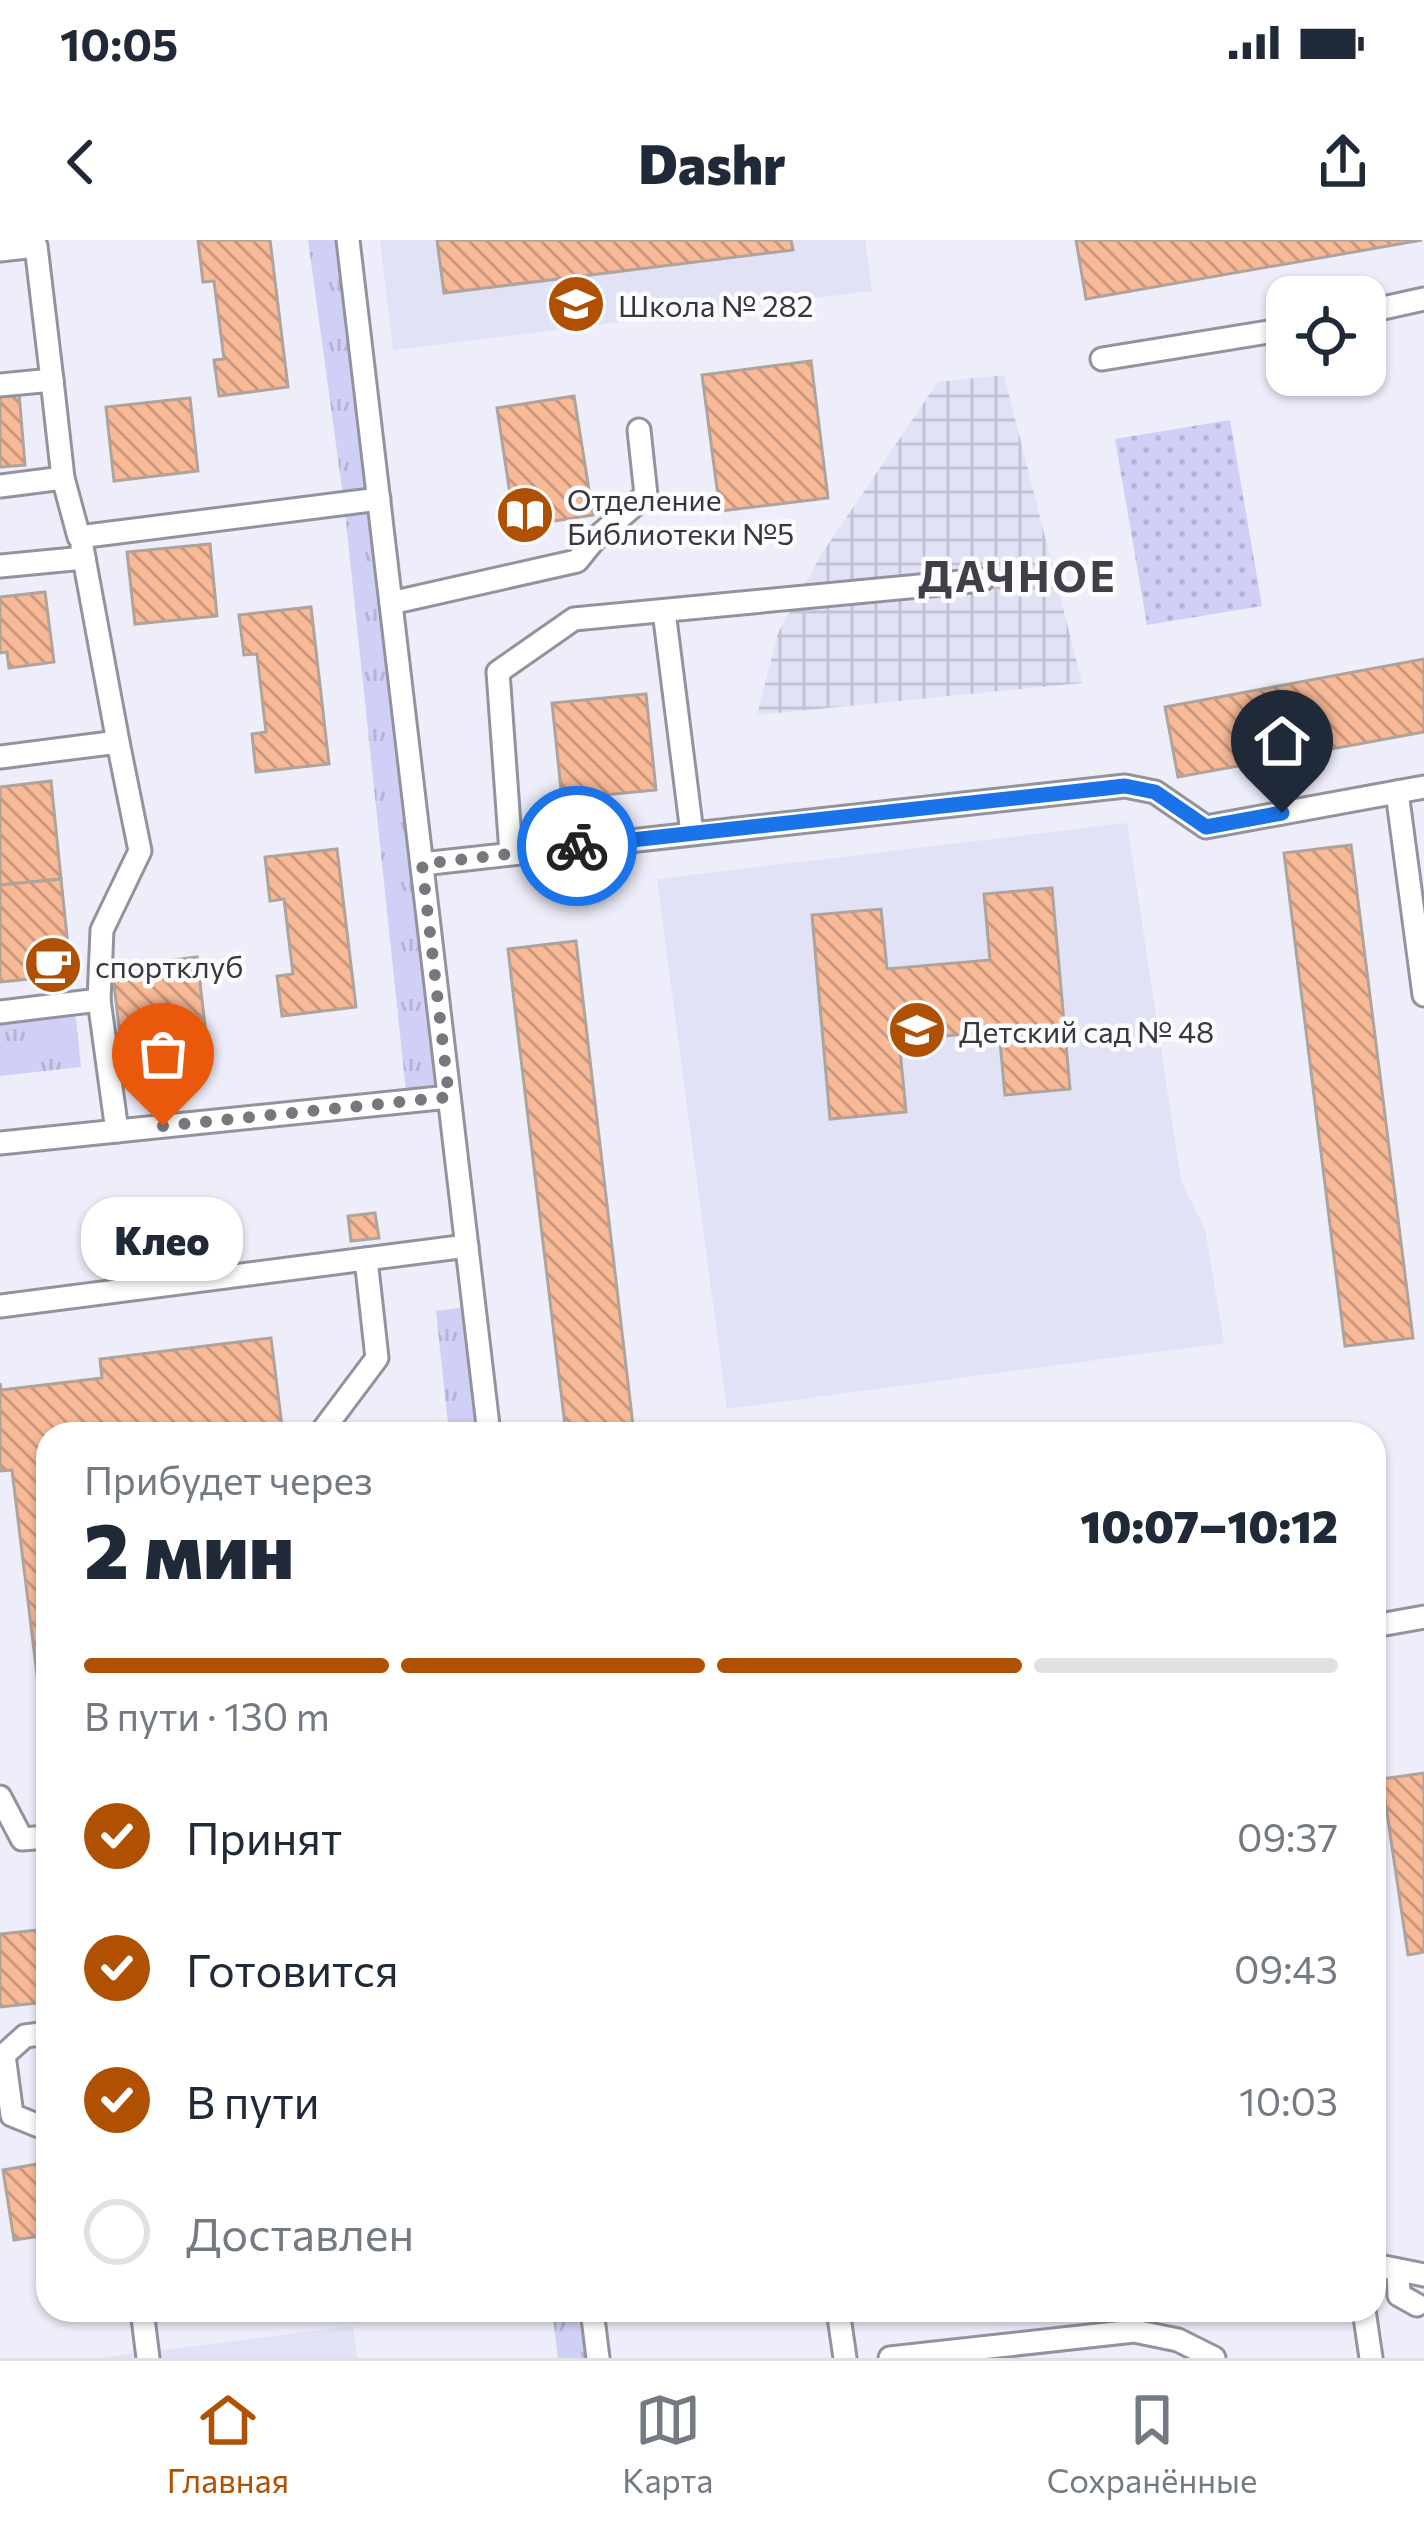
<!DOCTYPE html>
<html lang="ru">
<meta charset="utf-8">
<style>
:root{--surface:#fff;--page:#f6f6f7;--text:#1f2937;--muted:#747a83;--line:#e0e1e3;--accent:#af5002}
body{margin:0;font-family:Commissioner,sans-serif;background:var(--page);color:var(--text);height:100vh;display:flex;flex-direction:column;font-size:45px;white-space:nowrap}
*{box-sizing:border-box;margin:0}
p{font-size:39px;color:var(--muted)}
.icon{flex:none;width:66px;height:66px;fill:none;stroke:currentColor;stroke-width:2;stroke-linecap:round;stroke-linejoin:round}
.map{position:relative;flex:1;overflow:hidden}
.side{position:absolute;left:36px;top:1182px;width:1350px;height:900px;display:flex;flex-direction:column;background:var(--surface);border-radius:36px;box-shadow:0 3px 9px #0004}
.side>*{flex:none}
.controls{position:absolute;left:1266px;top:36px;display:grid;gap:24px}
.controls a{display:grid;place-items:center;width:120px;height:120px;border-radius:24px;background:var(--surface);box-shadow:0 3px 9px #0004;font-size:60px}
.pin{position:absolute;display:grid;place-items:center;width:102px;height:102px;color:#fff;margin:-123px -51px;border-radius:50% 50% 50% 0;rotate:-45deg;box-shadow:0 0 12px #0007}
.pin .icon{rotate:45deg}
.courier{position:absolute;display:grid;place-items:center;width:120px;height:120px;margin:-60px;border:9px solid #1a73e8;border-radius:50%;background:#fff;color:#222;box-shadow:0 3px 15px #0007}
.bubble{position:absolute;height:84px;border-radius:36px;background:var(--surface);box-shadow:0 3px 9px #0004;font-size:39px;font-weight:800;line-height:84px;text-align:center}
.headline em{font-style:normal;font-weight:800}
.headline div{display:flex;flex-direction:column-reverse}
.headline{display:flex;align-items:center;justify-content:space-between;height:204px;padding:0 48px}
h1{font-size:78px;font-weight:800;line-height:90px}
.bar{display:grid;grid-template-columns:repeat(4,1fr);gap:18px 12px;align-content:center;height:144px;padding:0 48px}
.bar i{height:15px;border-radius:9px;background:var(--line)}
.bar .active{background:var(--accent)}
.bar p{grid-column:span 4}
ol{padding:0 48px;list-style:none}
li{display:flex;align-items:center;gap:36px;height:132px}
li p{margin-inline-start:auto}
li .icon{padding:12px;border-radius:50%;background:var(--accent);color:#fff;stroke-width:4}
li:last-child{color:var(--muted)}
li i{width:66px;height:66px;border:6px solid var(--line);border-radius:50%}
.status{display:flex;justify-content:space-between;align-items:center;height:84px;padding:0 60px;background:var(--surface);direction:ltr}
.status svg{height:33px;fill:currentColor}
header{display:flex;justify-content:space-between;align-items:center;height:156px;padding:0 48px;background:var(--surface);font-size:54px;font-weight:800}
.tabs{display:flex;justify-content:space-around;align-items:center;height:168px;border-top:3px solid var(--line);background:var(--surface);font-size:33px;color:var(--muted)}
.tabs a{display:grid;justify-items:center;gap:6px}
.tabs .active{color:var(--accent)}
.map>svg:first-child{display:block}
</style>
<div class="status"><b>10:05</b><svg viewBox="0 0 49 12"><path d="M0 12V9h3v3zM5 12V6h3v6zM10 12V3h3v9zM15 12V0h3v12zM26 1h20v11H26zM47 4h2v5h-2z"/></svg></div>
<header><svg class="icon" aria-label="back" viewBox="0 0 24 24"><path d="M15 5l-7 7 7 7"/></svg>Dashr<svg class="icon" aria-label="share" viewBox="0 0 24 24"><path d="M12 15V3M7 8l5-5 5 5M5 13v7h14v-7"/></svg></header>
<div class="map">
<svg width="1424" height="2118" viewBox="0 0 1424 2118">
<defs>
<pattern id="industrial-grid" width="8" height="8" patternUnits="userSpaceOnUse" patternTransform="scale(3)"><rect width="8" height="8" fill="#e2e2f6"/><path d="M0 4h8M4 0v8" fill="none" stroke="#c2c2d4"/></pattern>
<pattern id="grass-tufts" width="24" height="20" patternUnits="userSpaceOnUse" patternTransform="scale(3)"><rect width="24" height="20" fill="#d0d0f6"/><path d="M3 7l-1-3M5 7V3M7 7l1-3M15 17l-1-3M17 17v-4M19 17l1-3" fill="none" stroke="#b3b3d4"/></pattern>
<pattern id="park-dots" width="8" height="8" patternUnits="userSpaceOnUse" patternTransform="scale(3)"><rect width="8" height="8" fill="#d0d0f6"/><path d="M2 2h.1M6 6h.1" fill="none" stroke="#b3b3d4" stroke-width="1.8" stroke-linecap="round"/></pattern>
<pattern id="building-back-hatch" width="6" height="6" patternUnits="userSpaceOnUse" patternTransform="scale(3)"><rect width="6" height="6" fill="#f8b997"/><path d="M-1 5l2 2M0 0l6 6M5-1l2 2" fill="none" stroke="#ca977c"/></pattern>
</defs>
<rect width="100%" height="100%" fill="#edeefa"/>
<g fill="#e2e2f6">
<polygon points="380,0 865,0 872,51 393,110"/>
<polygon points="1127,583 1181,941 1205,989 1224,1103 727,1169 657,639"/>
<polygon points="353,2086 357,2118 98,2118"/>
</g>
<polygon fill="url(#industrial-grid)" points="1004,135 1082,443 757,475 778,393 821,315 938,142"/>
<g fill="url(#grass-tufts)">
<polygon points="308,0 348,0 449,857 407,861 344,263"/>
<polygon points="70,773 76,778 81,827 0,836 0,780"/>
<polygon points="474,1066 489,1194 449,1194 436,1071"/>
<polygon points="552,2070 592,2070 598,2118 558,2118"/>
</g>
<polygon fill="url(#park-dots)" points="1230,180 1262,366 1147,385 1115,199"/>
<g fill="url(#building-back-hatch)" stroke="#afa39c" stroke-width="3">
<polygon points="198,0 270,0 288,147 219,156 214,120 224,119 214,41 203,42"/>
<polygon points="437,0 791,0 793,10 444,53"/>
<polygon points="1076,0 1422,0 1086,59"/>
<polygon points="811,121 828,258 720,271 702,135"/>
<polygon points="19,153 25,225 0,227 0,155"/>
<polygon points="574,156 593,275 515,287 497,168"/>
<polygon points="190,158 198,231 114,241 106,167"/>
<polygon points="210,304 217,376 135,384 127,312"/>
<polygon points="45,352 54,422 9,428 7,412 0,413 0,357"/>
<polygon points="311,367 329,524 256,532 252,494 266,492 257,414 244,415 239,375"/>
<polygon points="1424,419 1424,492 1178,537 1165,467"/>
<polygon points="646,454 656,550 562,559 552,463"/>
<polygon points="51,541 61,639 0,645 0,547"/>
<polygon points="1351,605 1413,1098 1345,1106 1284,613"/>
<polygon points="337,609 356,767 282,776 277,736 293,734 284,659 270,661 265,617"/>
<polygon points="61,639 71,735 0,742 0,645"/>
<polygon points="1052,648 1070,849 1005,855 999,791 899,800 906,872 830,879 812,675 881,669 887,729 990,720 984,654"/>
<polygon points="576,701 634,1194 566,1194 515,769 508,709"/>
<polygon points="197,717 206,794 121,804 112,728"/>
<polygon points="375,973 379,998 351,1001 348,976"/>
<polygon points="271,1098 283,1194 48,1194 48,1525 12,1230 0,1231 0,1143 1,1150 102,1138 100,1119"/>
<polygon points="1424,1533 1424,1712 1408,1715 1382,1539"/>
<polygon points="48,1689 48,1762 0,1767 0,1694"/>
<polygon points="48,1922 48,1995 14,2000 3,1930"/>
<polygon points="443,2070 497,2070 445,2079"/>
</g>
<g fill="none" stroke-linecap="round" stroke-linejoin="round">
<defs>
<g id="lane">
<polyline points="348,0 489,1194"/>
<polyline points="0,10 36,6 52,140"/>
<polyline points="1365,72 1424,59"/>
<polyline points="1102,119 1287,89"/>
<polyline points="0,145 52,140 63,238 79,297 379,259"/>
<polyline points="0,246 63,238"/>
<polyline points="84,318 118,502"/>
<polyline points="0,326 84,318 82,307"/>
<polyline points="391,363 577,321 594,300 646,255 639,190"/>
<polyline points="664,371 692,593"/>
<polyline points="0,517 118,502 140,611 102,690 99,760"/>
<polyline points="1397,552 1424,755"/>
<polyline points="511,613 498,432 574,379 982,340"/>
<polyline points="422,624 1125,546 1155,552 1206,587 1424,547"/>
<polyline points="0,772 99,760 117,891"/>
<polyline points="0,903 449,857"/>
<polyline points="0,1066 467,1006"/>
<polyline points="320,1194 377,1118 366,1019"/>
<polyline points="1374,1386 1424,1377"/>
<polyline points="0,1557 22,1599 48,1597"/>
<polyline points="48,1793 25,1796 4,1815 12,1875 39,1886 48,1885"/>
<polyline points="1374,2025 1424,2035"/>
<polyline points="1398,2030 1399,2055 1417,2065"/>
<polyline points="142,2070 148,2118"/>
<polyline points="592,2070 598,2118"/>
<polyline points="838,2070 845,2118"/>
<polyline points="1364,2070 1371,2118"/>
<polyline points="890,2118 1134,2091 1178,2100 1214,2118"/>
</g>
</defs>
<use href="#lane" stroke="#93939f" stroke-width="27"/>
<use href="#lane" stroke="#fff" stroke-width="21"/>
</g>
<g fill="none" stroke-linecap="round" stroke-linejoin="round">
<polyline stroke="#77777e" stroke-width="12" stroke-dasharray="0 21.6" points="163,886 449,857 422,624 577,606"/>
<polyline stroke="#1a73e8" stroke-width="15" points="577,606 1125,546 1155,552 1206,587 1282,573"/>
</g>
<defs>
<symbol id="school-disc" viewBox="-11 -11 22 22"><circle r="9.5" fill="#af5002" stroke="#fcfcfe"/><path d="M0-5L7-2L0 1L-7-2ZM-4 1L0 2.5L4 1V4Q0 6-4 4Z" fill="#fff"/></symbol>
<symbol id="library-disc" viewBox="-11 -11 22 22"><circle r="9.5" fill="#af5002" stroke="#fcfcfe"/><path d="M-6-4Q-3-5.5-.7-3.5V5Q-3 3-6 4ZM6-4Q3-5.5 .7-3.5V5Q3 3 6 4Z" fill="#fff"/></symbol>
<symbol id="cafe-disc" viewBox="-11 -11 22 22"><circle r="9.5" fill="#af5002" stroke="#fcfcfe"/><path d="M-5.5-4.5H6V0H3Q3 3.5 0 3.5H-2.5Q-5.5 3.5-5.5 0ZM3-3.2v2h1.7v-2ZM-6 4.5H4V6H-6Z" fill="#fff"/></symbol>
</defs>
<g fill-rule="evenodd">
<use href="#school-disc" x="543" y="31" width="66" height="66"/>
<use href="#library-disc" x="492" y="242" width="66" height="66"/>
<use href="#cafe-disc" x="20" y="692" width="66" height="66"/>
<use href="#school-disc" x="884" y="757" width="66" height="66"/>
</g>
<g text-anchor="middle" dominant-baseline="central" stroke-width="9" stroke-linejoin="round" paint-order="stroke">
<g font-size="30" fill="#37373c" stroke="#fcfcfe" text-anchor="start">
<text x="618" y="64">Школа № 282</text>
<text x="567" y="258">Отделение<tspan x="567" dy="34">Библиотеки №5</tspan></text>
<text x="95" y="725">спортклуб</text>
<text x="959" y="790">Детский сад № 48</text>
</g>
<g font-size="42" font-weight="bold" letter-spacing="3" fill="#3f3f49" stroke="#fcfcfe">
<text x="1018" y="335">ДАЧНОЕ</text>
</g>
</g>
</svg>
<div class="controls">
<a><svg class="icon" aria-label="locate" viewBox="0 0 24 24"><circle cx="12" cy="12" r="6"/><path d="M12 2v4M12 18v4M2 12h4M18 12h4"/></svg></a>
</div>
<div class="pin" style="left:163px;top:886px;background:#ea580c"><svg class="icon" aria-label="bag" viewBox="0 0 24 24"><path d="M5 8h14l-1 12H6zM9 8a3 3 0 0 1 6 0"/></svg></div>
<div class="pin" style="left:1282px;top:573px;background:#1f2937"><svg class="icon" aria-label="home" viewBox="0 0 24 24"><path d="M3 11l9-7 9 7M6 9v11h12V9"/></svg></div>
<div class="courier" style="left:577px;top:606px"><svg class="icon" aria-label="bike" viewBox="0 0 24 24"><circle cx="6" cy="16" r="4"/><circle cx="18" cy="16" r="4"/><path d="M6 16l4-8h5l3 8M10 8l3 8H6M13 5h3"/></svg></div>
<div class="bubble" style="left:81px;top:957px;width:162px">Клео</div>
<section class="side">
<div class="headline"><div><h1>2 мин</h1><p>Прибудет через</p></div><em>10:07–10:12</em></div>
<div class="bar"><i class="active"></i><i class="active"></i><i class="active"></i><i></i><p>В пути · 130 m</p></div>
<ol>
<li><svg class="icon" aria-label="check" viewBox="0 0 24 24"><path d="M5 12l5 5 9-10"/></svg>Принят<p>09:37</p></li>
<li><svg class="icon" aria-label="check" viewBox="0 0 24 24"><path d="M5 12l5 5 9-10"/></svg>Готовится<p>09:43</p></li>
<li><svg class="icon" aria-label="check" viewBox="0 0 24 24"><path d="M5 12l5 5 9-10"/></svg>В пути<p>10:03</p></li>
<li><i></i>Доставлен</li>
</ol>
</section>
</div>
<nav class="tabs">
<a class="active"><svg class="icon" aria-label="home" viewBox="0 0 24 24"><path d="M3 11l9-7 9 7M6 9v11h12V9"/></svg>Главная</a>
<a><svg class="icon" aria-label="map" viewBox="0 0 24 24"><path d="M3 6l6-2 6 2 6-2v14l-6 2-6-2-6 2zM9 4v14M15 6v14"/></svg>Карта</a>
<a><svg class="icon" aria-label="saved" viewBox="0 0 24 24"><path d="M7 4h10v16l-5-4-5 4z"/></svg>Сохранённые</a>
</nav>
